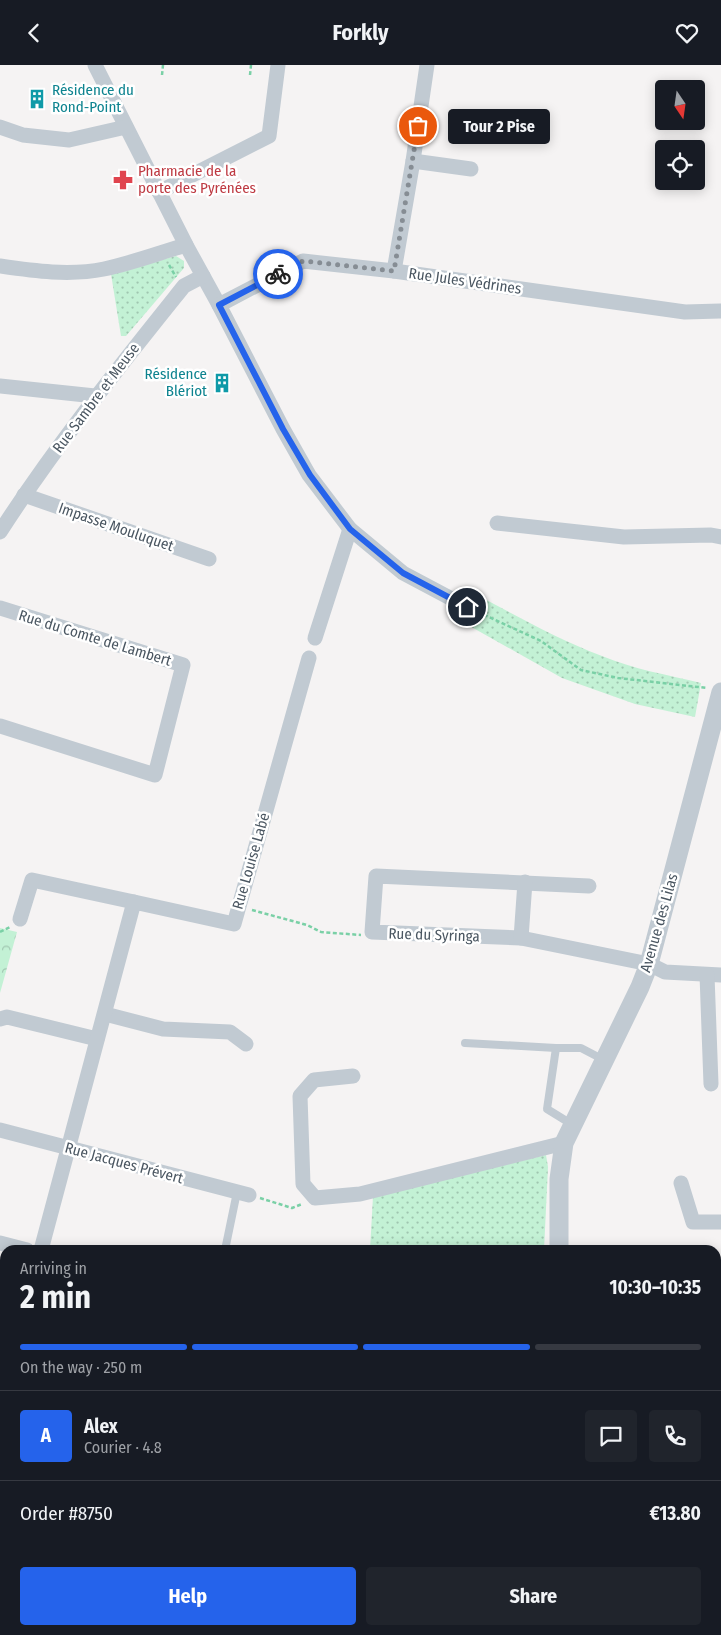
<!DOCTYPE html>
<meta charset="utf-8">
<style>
:root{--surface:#171b24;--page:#20242c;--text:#f1f3f6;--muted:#9ea1a6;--line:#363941;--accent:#2563eb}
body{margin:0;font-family:"Fira Sans Condensed",sans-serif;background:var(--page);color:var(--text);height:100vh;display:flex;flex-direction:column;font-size:19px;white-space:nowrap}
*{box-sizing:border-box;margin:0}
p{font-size:16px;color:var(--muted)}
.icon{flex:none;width:28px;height:28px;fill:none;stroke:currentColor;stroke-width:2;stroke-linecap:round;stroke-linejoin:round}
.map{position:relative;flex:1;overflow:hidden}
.panel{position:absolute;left:0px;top:1180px;width:721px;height:390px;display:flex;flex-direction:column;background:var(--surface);border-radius:15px 15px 0 0;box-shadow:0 2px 12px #0003}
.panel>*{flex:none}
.needle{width:32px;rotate:167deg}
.buttons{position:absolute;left:655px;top:15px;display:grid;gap:10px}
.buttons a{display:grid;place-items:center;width:50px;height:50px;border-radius:5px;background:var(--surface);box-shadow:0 2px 12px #0003;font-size:25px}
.pin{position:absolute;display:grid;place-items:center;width:42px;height:42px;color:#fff;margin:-21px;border:2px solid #fff;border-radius:50%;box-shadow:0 1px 5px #0007}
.courier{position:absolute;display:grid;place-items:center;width:50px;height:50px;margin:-25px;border:4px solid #2563eb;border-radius:50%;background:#fff;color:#222;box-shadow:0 1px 6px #0007}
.bubble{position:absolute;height:35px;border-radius:5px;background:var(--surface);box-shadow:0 2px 12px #0003;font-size:16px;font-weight:700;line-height:35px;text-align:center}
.summary em{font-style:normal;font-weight:700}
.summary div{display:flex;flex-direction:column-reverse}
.summary{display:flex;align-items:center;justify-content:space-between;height:85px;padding:0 20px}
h1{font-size:32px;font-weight:700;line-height:38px}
.bar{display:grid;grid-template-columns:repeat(4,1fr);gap:8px 5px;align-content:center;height:60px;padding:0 20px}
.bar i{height:6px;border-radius:4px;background:var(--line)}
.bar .active{background:var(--accent)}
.bar p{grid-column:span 4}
.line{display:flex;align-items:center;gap:12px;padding:0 20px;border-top:1px solid var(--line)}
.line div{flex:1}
.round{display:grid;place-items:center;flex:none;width:52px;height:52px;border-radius:5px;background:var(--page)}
.action{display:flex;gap:10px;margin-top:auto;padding:10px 20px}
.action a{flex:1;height:58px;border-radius:5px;background:var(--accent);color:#fff;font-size:20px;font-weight:700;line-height:58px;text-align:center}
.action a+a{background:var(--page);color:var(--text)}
header{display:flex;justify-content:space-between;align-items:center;height:65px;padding:0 20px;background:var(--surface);font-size:22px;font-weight:700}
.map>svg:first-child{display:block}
</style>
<header><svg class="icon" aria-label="back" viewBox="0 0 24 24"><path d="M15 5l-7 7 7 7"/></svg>Forkly<svg class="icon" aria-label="heart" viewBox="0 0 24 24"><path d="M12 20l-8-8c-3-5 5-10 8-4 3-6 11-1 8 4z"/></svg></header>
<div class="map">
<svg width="721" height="1570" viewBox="0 0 721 1570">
<defs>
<pattern id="grass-dots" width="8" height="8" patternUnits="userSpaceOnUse" patternTransform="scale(1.25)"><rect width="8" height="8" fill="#c3f1d5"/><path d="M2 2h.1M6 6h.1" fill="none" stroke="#a0c6b0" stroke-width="1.8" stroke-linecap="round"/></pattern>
<pattern id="park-crowns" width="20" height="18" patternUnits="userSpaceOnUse" patternTransform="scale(1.25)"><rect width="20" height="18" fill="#c3f1d5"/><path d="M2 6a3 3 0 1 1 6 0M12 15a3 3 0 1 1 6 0" fill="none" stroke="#a0c6b0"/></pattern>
</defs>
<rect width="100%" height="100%" fill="#f5f3f3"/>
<g fill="url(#grass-dots)">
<polygon points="176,191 184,196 184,203 126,271 121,271 111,209"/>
<path d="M475,529c42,22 82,45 127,62 31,13 66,19 99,27l-6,34 -60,-13 -73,-26 -103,-58z"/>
<polygon points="546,1090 548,1102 544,1185 370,1185 373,1131"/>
<polygon points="721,1421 721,1570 571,1570 571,1565 716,1565 716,1422"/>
<polygon points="381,1565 544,1565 543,1570 402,1570"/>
</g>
<polygon fill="url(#park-crowns)" points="0,863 17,867 0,928"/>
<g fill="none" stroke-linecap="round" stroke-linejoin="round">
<g stroke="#7ad0a6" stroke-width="2.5" stroke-dasharray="4 2.5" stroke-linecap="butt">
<polyline points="162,10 163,0"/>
<polyline points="250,10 251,0"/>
<polyline points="169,200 176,212"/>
<polyline points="478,547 541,576 581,605 618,613 707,623"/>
<polyline points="252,845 307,860 321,867 361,870"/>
<polyline points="0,867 10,862"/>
<polyline points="260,1133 292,1143 302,1139"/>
</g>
<g stroke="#c1cad2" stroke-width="8">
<polyline points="465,978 556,983"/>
<polyline points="573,1060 547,1044 556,983 581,983 604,995"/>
<polyline points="225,1185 237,1127"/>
<polyline points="716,1238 721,1238"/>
</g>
<g stroke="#c1cad2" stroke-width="15">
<polyline points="95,0 186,180 219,240 283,364 309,410 350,464 403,508 467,542"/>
<polyline points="0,62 23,70 69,75 126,62"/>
<polyline points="413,96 471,104"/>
<polyline points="159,127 269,71 278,0"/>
<path d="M0,201c34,5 70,10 104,3 28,-6 55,-16 82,-24"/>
<polyline points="394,206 413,96 427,0"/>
<polyline points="219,240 303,196 394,206 685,247 720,246"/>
<polyline points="0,321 95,331"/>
<polyline points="24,430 209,494"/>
<polyline points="497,458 624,472 711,470 721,472"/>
<path d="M0,467c56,-87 120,-166 184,-246l19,-10"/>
<polyline points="0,543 183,600 155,710 0,661"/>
<polyline points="315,573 350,464"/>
<polyline points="589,821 376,811 372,867 521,873 649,899 665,907 721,910"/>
<polyline points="20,854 32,815 134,837"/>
<polyline points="521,873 525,817"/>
<polyline points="707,910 711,1019"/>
<polyline points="105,949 163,964 230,967 246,979"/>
<polyline points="0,954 7,952 97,974"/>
<polyline points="353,1011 314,1015 300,1031 303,1119 315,1133 360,1129 564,1078"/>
<polyline points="0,1065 249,1130"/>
<polyline points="681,1118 693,1157 721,1157"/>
<polyline points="0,1178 27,1185"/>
<polyline points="41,1185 134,837 234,859 309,593"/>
<polyline points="0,1332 5,1310"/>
<polyline points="716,1348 721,1348"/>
<polyline points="156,1570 157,1565"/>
</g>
<g stroke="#c1cad2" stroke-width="19">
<polyline points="559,1185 559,1114 564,1078 640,922 649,899 721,627"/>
<polyline points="555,1570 555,1565"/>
</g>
<g stroke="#c1cbd6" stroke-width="21">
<polyline points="0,1489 5,1490"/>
<polyline points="334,1565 356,1570"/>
</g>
</g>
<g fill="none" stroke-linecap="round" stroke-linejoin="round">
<polyline stroke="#868d94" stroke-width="5" stroke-dasharray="0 9" points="278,209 303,196 394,206 418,61"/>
<polyline stroke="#2563eb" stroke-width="6" points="278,209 219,240 283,364 310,410 350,464 403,508 467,542"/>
</g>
<defs>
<symbol id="building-bare" viewBox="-9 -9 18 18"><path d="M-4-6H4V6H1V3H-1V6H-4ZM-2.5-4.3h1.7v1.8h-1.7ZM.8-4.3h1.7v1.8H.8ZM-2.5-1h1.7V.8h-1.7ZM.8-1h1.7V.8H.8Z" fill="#0f9aa8" stroke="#fff" stroke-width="2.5" paint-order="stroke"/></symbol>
<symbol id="pharmacy-bare" viewBox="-9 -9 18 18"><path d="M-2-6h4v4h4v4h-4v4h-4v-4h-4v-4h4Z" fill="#e0444e" stroke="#fff" stroke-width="2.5" paint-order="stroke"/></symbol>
</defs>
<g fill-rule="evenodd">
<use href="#building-bare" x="23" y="20" width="28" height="28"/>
<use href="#pharmacy-bare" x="109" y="101" width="28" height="28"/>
<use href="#building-bare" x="208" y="304" width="28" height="28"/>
</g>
<g text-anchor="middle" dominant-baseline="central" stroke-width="5" stroke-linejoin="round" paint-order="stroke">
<g font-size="15" fill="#0d838f" stroke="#fff" text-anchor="start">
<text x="52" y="25">Résidence du<tspan x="52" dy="17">Rond-Point</tspan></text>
<text x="207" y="309" text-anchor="end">Résidence<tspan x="207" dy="17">Blériot</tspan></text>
</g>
<g font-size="15" fill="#be3a42" stroke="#fff" text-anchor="start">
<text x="138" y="106">Pharmacie de la<tspan x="138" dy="17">porte des Pyrénées</tspan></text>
</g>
<g font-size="15" fill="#4a5661" stroke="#fff">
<text transform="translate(465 216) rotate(8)">Rue Jules Védrines</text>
<text transform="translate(96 333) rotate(-53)">Rue Sambre et Meuse</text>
<text transform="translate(116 462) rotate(19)">Impasse Mouluquet</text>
<text transform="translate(95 573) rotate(17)">Rue du Comte de Lambert</text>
<text transform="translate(251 796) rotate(-74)">Rue Louise Labé</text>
<text transform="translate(659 858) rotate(-74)">Avenue des Lilas</text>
<text transform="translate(434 870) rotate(2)">Rue du Syringa</text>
<text transform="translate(124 1098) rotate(15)">Rue Jacques Prévert</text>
</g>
</g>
</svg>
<div class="buttons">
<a><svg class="needle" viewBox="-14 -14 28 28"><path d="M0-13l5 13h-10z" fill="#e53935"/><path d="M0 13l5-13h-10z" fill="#9ea1a6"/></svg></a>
<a><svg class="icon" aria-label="locate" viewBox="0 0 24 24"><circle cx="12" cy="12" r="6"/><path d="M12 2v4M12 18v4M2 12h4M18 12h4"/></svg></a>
</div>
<div class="pin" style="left:418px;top:61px;background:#ea580c"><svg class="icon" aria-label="bag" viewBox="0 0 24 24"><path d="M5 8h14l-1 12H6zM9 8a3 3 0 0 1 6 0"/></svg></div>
<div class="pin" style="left:467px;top:542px;background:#1f2937"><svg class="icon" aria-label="home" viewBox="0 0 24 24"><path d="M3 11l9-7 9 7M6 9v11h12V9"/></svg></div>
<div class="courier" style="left:278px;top:209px"><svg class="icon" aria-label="bike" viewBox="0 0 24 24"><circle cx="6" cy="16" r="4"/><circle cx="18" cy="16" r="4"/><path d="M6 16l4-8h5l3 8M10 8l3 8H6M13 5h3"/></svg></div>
<div class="bubble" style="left:448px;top:44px;width:102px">Tour 2 Pise</div>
<section class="panel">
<div class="summary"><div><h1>2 min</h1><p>Arriving in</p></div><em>10:30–10:35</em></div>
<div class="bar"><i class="active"></i><i class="active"></i><i class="active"></i><i></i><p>On the way · 250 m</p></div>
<div class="line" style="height:90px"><b class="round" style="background:var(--accent);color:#fff">A</b><div><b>Alex</b><p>Courier · 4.8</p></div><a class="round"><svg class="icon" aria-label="chat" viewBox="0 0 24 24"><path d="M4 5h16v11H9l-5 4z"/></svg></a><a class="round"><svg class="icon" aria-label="phone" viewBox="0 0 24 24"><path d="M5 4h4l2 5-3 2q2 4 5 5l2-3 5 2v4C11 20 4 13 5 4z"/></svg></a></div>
<div class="line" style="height:65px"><div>Order #8750</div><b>€13.80</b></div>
<div class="action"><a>Help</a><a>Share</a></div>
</section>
</div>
